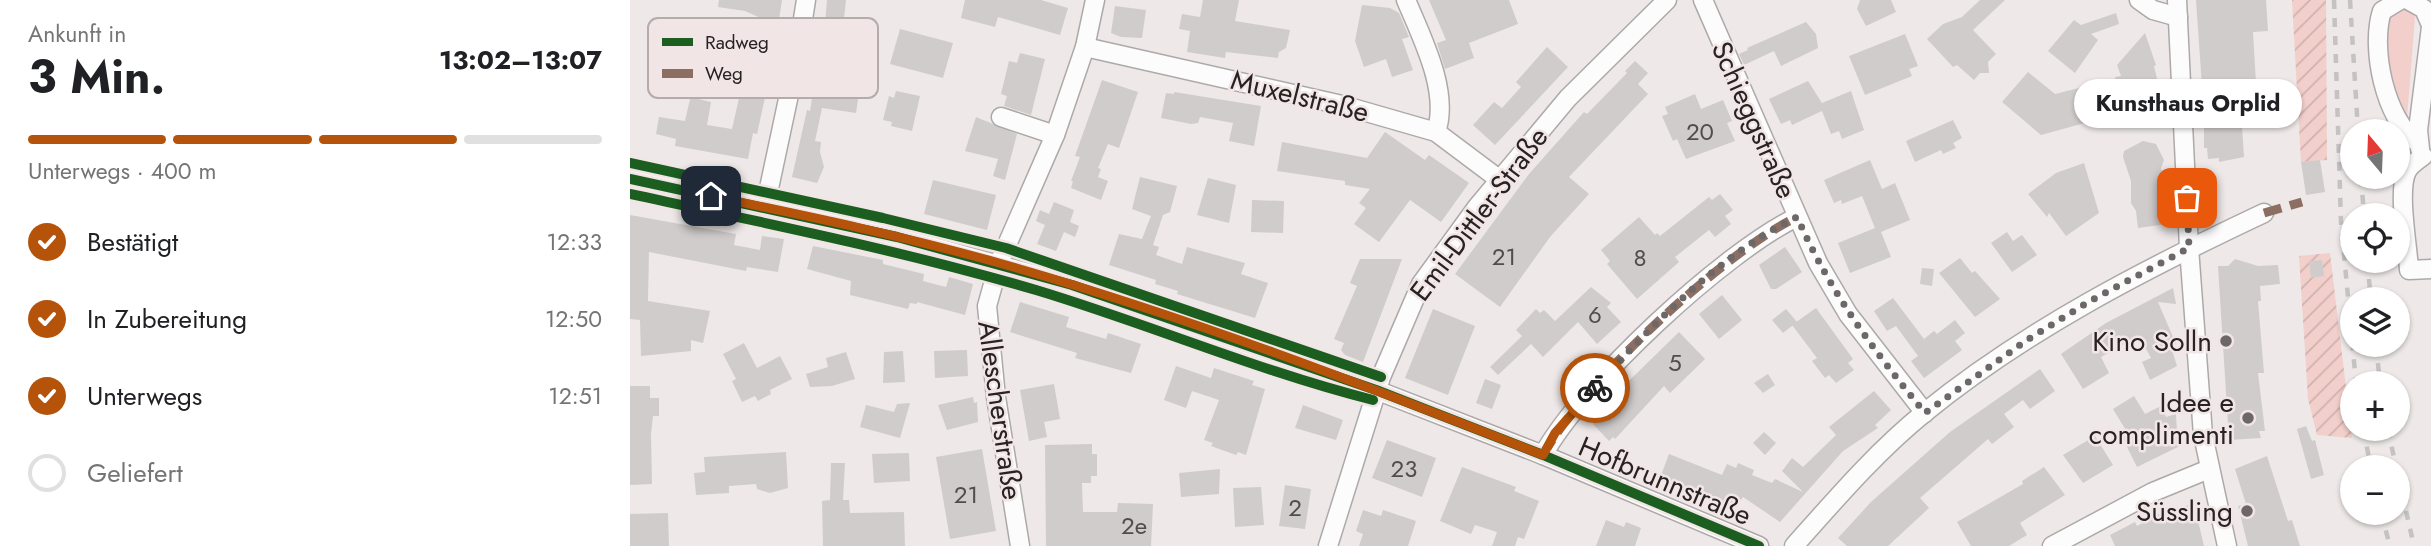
<!DOCTYPE html>
<html lang="de">
<meta charset="utf-8">
<style>
:root{--surface:#fff;--page:#f2f2f2;--text:#202124;--muted:#757577;--line:#e0e0e0;--accent:#b45309}
body{margin:0;font-family:Jost,sans-serif;background:var(--page);color:var(--text);height:100vh;display:flex;flex-direction:column;font-size:26px;white-space:nowrap}
*{box-sizing:border-box;margin:0}
p{font-size:23px;color:var(--muted)}
.icon{flex:none;width:38px;height:38px;fill:none;stroke:currentColor;stroke-width:2;stroke-linecap:round;stroke-linejoin:round}
.map{position:relative;flex:1;overflow:hidden}
.drawer{display:flex;flex-direction:column;background:var(--surface);width:630px}
.drawer>*{flex:none}
.needle{width:46px;rotate:341deg}
.controls{position:absolute;left:1710px;top:119px;display:grid;gap:14px}
.controls a{display:grid;place-items:center;width:70px;height:70px;border-radius:50%;background:var(--surface);box-shadow:0 2px 5px #0004;font-size:35px}
.pin{position:absolute;display:grid;place-items:center;width:60px;height:60px;color:#fff;margin:-30px;border-radius:14px;box-shadow:0 4px 10px #0006}
.courier{position:absolute;display:grid;place-items:center;width:70px;height:70px;margin:-35px;border:5px solid #b45309;border-radius:50%;background:#fff;color:#222;box-shadow:0 2px 9px #0007}
.bubble{position:absolute;height:49px;border-radius:24px;background:var(--surface);box-shadow:0 2px 5px #0004;font-size:23px;font-weight:700;line-height:49px;text-align:center}
.head em{font-style:normal;font-weight:700}
.head div{display:flex;flex-direction:column-reverse}
.head{display:flex;align-items:center;justify-content:space-between;height:119px;padding:0 28px}
h1{font-size:46px;font-weight:700;line-height:52px}
.bar{display:grid;grid-template-columns:repeat(4,1fr);gap:10px 7px;align-content:center;height:84px;padding:0 28px}
.bar i{height:9px;border-radius:5px;background:var(--line)}
.bar .on{background:var(--accent)}
.bar p{grid-column:span 4}
ol{padding:0 28px;list-style:none}
li{display:flex;align-items:center;gap:21px;height:77px}
li p{margin-inline-start:auto}
li .icon{padding:7px;border-radius:50%;background:var(--accent);color:#fff;stroke-width:4}
li:last-child{color:var(--muted)}
li i{width:38px;height:38px;border:4px solid var(--line);border-radius:50%}
main{display:flex;flex:1;min-height:0}
.map>svg:first-child{display:block}
</style>
<main>
<section class="drawer">
<div class="head"><div><h1>3 Min.</h1><p>Ankunft in</p></div><em>13:02–13:07</em></div>
<div class="bar"><i class="on"></i><i class="on"></i><i class="on"></i><i></i><p>Unterwegs · 400 m</p></div>
<ol>
<li><svg class="icon" aria-label="check" viewBox="0 0 24 24"><path d="M5 12l5 5 9-10"/></svg>Bestätigt<p>12:33</p></li>
<li><svg class="icon" aria-label="check" viewBox="0 0 24 24"><path d="M5 12l5 5 9-10"/></svg>In Zubereitung<p>12:50</p></li>
<li><svg class="icon" aria-label="check" viewBox="0 0 24 24"><path d="M5 12l5 5 9-10"/></svg>Unterwegs<p>12:51</p></li>
<li><i></i>Geliefert</li>
</ol>
</section>
<div class="map">
<svg width="1801" height="546" viewBox="0 0 1801 546">
<defs>
<pattern id="garden-furrows" width="10" height="10" patternUnits="userSpaceOnUse" patternTransform="scale(1.75)"><rect width="10" height="10" fill="#f2cfcb"/><path d="M-1 1l2-2M0 10L10 0M9 11l2-2" fill="none" stroke="#d0b1ae"/></pattern>
</defs>
<rect width="100%" height="100%" fill="#eee8e8"/>
<path fill="#f2cfcb" d="M1766,9h11l8,8 -8,102 -3,-1c-10,-33 -21,-68 -18,-102z"/>
<g fill="url(#garden-furrows)">
<polygon points="1662,0 1696,0 1697,160 1671,162"/>
<polygon points="1700,253 1722,438 1687,435 1678,399 1669,256"/>
</g>
<g fill="#d1cccc">
<polygon points="89,0 152,0 142,66 127,134 123,133 118,159 45,146 46,139 26,134 29,117 55,121 60,99 64,98 81,102 77,125 102,129 114,76 119,77 120,70 123,70 133,19 115,11 88,7"/>
<polygon points="197,0 216,0 214,18 241,22 239,30 245,31 241,55 193,48"/>
<polygon points="335,0 411,0 438,8 430,35 368,17 365,27 331,18"/>
<polygon points="573,0 609,0 605,21 660,30 656,48 649,52 648,58 596,52 595,58 557,52 560,31 549,29 552,14 570,17"/>
<polygon points="799,0 879,0 888,24 839,43 844,58 815,69 807,43 816,40"/>
<polygon points="1230,0 1261,0 1266,12 1236,26 1227,9"/>
<polygon points="1350,0 1375,0 1343,30 1366,54 1358,62 1359,73 1350,73 1344,80 1327,65 1323,67 1297,39 1313,24 1332,17"/>
<polygon points="1566,0 1636,0 1638,31 1623,32 1626,83 1616,84 1616,88 1588,90 1588,97 1573,101"/>
<polygon points="732,5 760,8 769,13 779,37 772,39 783,70 762,77 756,59 734,67 725,41"/>
<polygon points="485,6 516,10 512,38 491,37 481,33"/>
<polygon points="1486,13 1489,24 1461,34 1468,40 1445,73 1418,51 1444,20 1451,25"/>
<polygon points="1176,22 1186,34 1188,48 1151,66 1144,51 1114,65 1109,54 1118,50 1117,48"/>
<polygon points="270,29 323,43 313,78 260,64"/>
<polygon points="1515,33 1526,65 1524,66 1529,87 1527,94 1521,98 1525,114 1492,123 1484,99 1490,97 1485,77 1491,76 1487,65"/>
<polygon points="1275,34 1288,66 1279,69 1282,76 1235,95 1219,56"/>
<polygon points="917,47 938,67 865,145 843,125 864,102 872,108 891,87 886,82"/>
<polygon points="390,53 415,59 401,115 374,106 377,96 371,94 379,61 387,63"/>
<polygon points="1005,61 1018,73 1008,84 1018,94 939,177 959,194 920,237 870,307 825,274 899,174 954,112 957,114 997,73 995,71"/>
<polygon points="1398,72 1425,94 1453,87 1462,121 1411,135 1372,102"/>
<polygon points="186,73 231,80 226,113 192,108 185,141 191,142 190,152 194,167 187,183 162,177 177,110 180,111"/>
<polygon points="472,80 508,92 489,148 478,144 468,168 471,169 468,177 478,181 471,200 441,188 443,181 441,181 450,157 445,156"/>
<polygon points="1178,81 1192,103 1221,91 1234,130 1212,139 1209,131 1201,134 1192,111 1162,125 1160,120 1151,124 1139,99"/>
<polygon points="266,91 290,96 282,131 261,126 262,122 253,120 259,96 264,98"/>
<polygon points="544,92 631,106 624,146 599,141 603,123 570,117 568,123 561,124 531,118 536,93 544,94"/>
<polygon points="1065,94 1071,109 1093,100 1102,121 1097,123 1105,141 1056,159 1047,139 1043,141 1032,116 1038,114 1035,107"/>
<polygon points="1589,101 1591,125 1594,125 1595,128 1612,127 1614,157 1589,162 1589,158 1578,159 1577,148 1574,148 1574,109"/>
<polygon points="346,117 387,134 375,180 363,176 368,159 335,151"/>
<polygon points="1323,120 1332,138 1323,143 1326,148 1313,154 1311,150 1285,162 1276,141"/>
<polygon points="755,132 795,160 799,155 839,183 811,222 780,200 749,242 724,224 736,208 729,203 740,189 715,185 715,181 647,171 652,142 737,158"/>
<polygon points="1513,141 1526,144 1534,160 1531,168 1537,224 1508,228 1506,211 1501,203 1501,181 1493,157 1494,151"/>
<polygon points="1240,160 1252,189 1265,183 1280,220 1251,232 1261,257 1220,273 1208,243 1245,228 1232,196 1212,204 1211,200 1204,203 1194,180"/>
<polygon points="1690,160 1695,192 1676,195 1671,162"/>
<polygon points="1454,163 1469,213 1436,236 1419,213 1417,217 1398,194 1426,173"/>
<polygon points="510,177 547,186 540,212 533,215 523,245 529,247 526,255 552,264 557,247 615,263 611,274 638,283 625,318 547,294 548,291 525,284 526,280 479,265 489,234 512,239 521,216 502,209"/>
<polygon points="578,178 606,185 599,223 567,215"/>
<polygon points="303,180 366,195 357,230 294,214"/>
<polygon points="1090,194 1103,210 1095,216 1101,224 1085,237 1079,230 1045,257 1049,262 1007,299 977,264 980,261 971,250 1009,217 1025,235 1027,233 1030,236 1079,197 1082,200"/>
<polygon points="622,200 654,201 653,233 621,232"/>
<polygon points="424,202 444,210 440,222 449,226 445,237 434,232 426,251 407,244 415,225 406,221 410,210 419,214"/>
<polygon points="0,215 106,234 104,245 130,250 132,236 154,239 148,272 117,267 116,271 19,252 18,301 80,311 73,343 61,340 61,351 11,356 10,320 0,319"/>
<polygon points="1377,232 1383,241 1392,235 1407,255 1382,272 1361,243"/>
<polygon points="183,246 253,260 253,264 294,274 293,281 316,287 319,277 343,284 335,315 287,302 287,304 280,303 278,309 220,295 221,281 177,269"/>
<polygon points="1155,247 1172,272 1146,289 1141,289 1129,265"/>
<polygon points="1330,258 1342,273 1345,271 1370,299 1345,317 1309,273"/>
<polygon points="730,259 772,259 733,362 715,355 711,350 714,343 704,339 727,286 720,283"/>
<polygon points="1605,259 1628,266 1648,265 1650,284 1630,286 1631,301 1628,301 1634,373 1628,373 1635,431 1629,431 1631,438 1599,440 1588,266 1598,266"/>
<polygon points="1692,260 1694,276 1681,278 1679,261"/>
<polygon points="1292,268 1304,269 1302,286 1290,284"/>
<polygon points="961,287 981,303 977,307 991,322 967,344 948,322 913,357 901,344 868,375 860,367 892,336 886,330 906,309 910,313 914,310 925,321"/>
<polygon points="1543,288 1546,304 1528,302 1546,344 1541,347 1547,366 1520,380 1512,362 1521,358 1509,336 1471,357 1479,373 1453,389 1431,354 1476,323"/>
<polygon points="1092,295 1112,320 1089,339 1069,314"/>
<polygon points="1263,298 1294,339 1304,331 1307,334 1325,320 1335,333 1325,341 1332,350 1294,378 1281,361 1288,356 1266,326 1257,331 1244,311"/>
<polygon points="390,302 439,317 436,327 476,339 478,333 511,344 501,373 445,358 447,353 380,332"/>
<polygon points="1186,308 1223,359 1218,363 1224,370 1206,383 1199,375 1195,378 1182,361 1187,358 1162,325"/>
<polygon points="803,309 845,326 818,395 775,378"/>
<polygon points="1156,309 1167,322 1153,333 1142,320"/>
<polygon points="1049,332 1075,359 1040,393 1034,386 985,439 983,437 979,441 963,424 971,413 968,411"/>
<polygon points="114,343 127,368 150,356 162,379 140,390 141,394 128,401 125,396 112,402 102,381 106,379 93,354"/>
<polygon points="337,350 338,376 305,378 304,351"/>
<polygon points="273,351 275,382 253,383 254,352"/>
<polygon points="216,352 225,379 202,386 180,387 176,374 198,367 196,358"/>
<polygon points="546,366 581,378 584,368 624,381 622,385 635,389 616,455 608,452 606,455 581,446 583,443 574,440 589,400 562,391 556,408 534,400"/>
<polygon points="1410,369 1425,391 1400,409 1393,400 1374,414 1384,427 1362,444 1358,439 1290,498 1299,508 1258,546 1217,546 1208,538 1241,502 1320,432"/>
<polygon points="1138,374 1145,385 1133,393 1124,383"/>
<polygon points="855,379 871,385 862,409 846,403"/>
<polygon points="424,384 430,419 414,422 417,437 399,441 390,390"/>
<polygon points="0,386 20,386 20,398 29,398 29,416 23,416 21,434 22,484 0,485"/>
<polygon points="1244,391 1261,410 1245,425 1248,428 1213,451 1150,522 1113,497 1111,500 1106,498 1101,510 1087,504 1088,500 1030,478 1039,454 1092,475 1097,464 1106,468 1108,463 1124,470 1122,475 1142,483 1145,479 1173,492 1152,471 1162,458 1173,467 1206,435 1199,427"/>
<polygon points="1504,396 1515,414 1531,406 1536,417 1546,414 1547,432 1552,445 1507,467 1491,435 1497,432 1483,409"/>
<polygon points="343,397 344,403 347,402 348,422 317,430 308,405"/>
<polygon points="280,403 270,438 230,427 236,405 264,412 267,404"/>
<polygon points="673,405 713,420 706,440 665,428"/>
<polygon points="1676,426 1682,441 1685,440 1694,475 1681,479 1667,429"/>
<polygon points="1134,432 1146,443 1135,455 1123,443"/>
<polygon points="1465,436 1483,465 1453,483 1433,455"/>
<polygon points="757,440 806,458 792,497 742,478"/>
<polygon points="462,444 462,454 467,454 467,476 461,476 461,483 452,483 453,512 487,512 488,503 523,504 521,546 416,546 415,445"/>
<polygon points="352,449 366,531 320,539 306,457"/>
<polygon points="156,452 158,488 140,493 127,489 126,484 99,486 99,493 66,495 64,473 75,472 74,457"/>
<polygon points="279,453 280,481 244,483 242,454"/>
<polygon points="1637,456 1658,521 1662,520 1670,546 1618,546 1608,506 1616,504 1605,469"/>
<polygon points="201,463 215,463 213,500 219,500 220,513 274,512 275,546 193,546 192,501 200,500"/>
<polygon points="832,467 886,487 884,491 909,501 894,539 888,537 885,546 862,546 867,532 845,525 841,534 810,521"/>
<polygon points="1414,467 1435,495 1390,523 1397,535 1379,546 1341,546 1327,522 1393,484 1392,481"/>
<polygon points="590,469 589,494 551,497 549,473"/>
<polygon points="655,485 681,489 675,529 649,526"/>
<polygon points="631,487 634,525 605,527 603,488"/>
<polygon points="1564,504 1574,546 1485,546 1480,535 1505,522 1507,526 1534,511"/>
<polygon points="733,510 751,516 753,510 786,521 778,546 729,546 733,534 726,531"/>
<polygon points="38,513 39,546 0,546 0,514"/>
<polygon points="976,520 994,527 996,522 1011,528 1005,546 966,546"/>
</g>
<g fill="none" stroke-linecap="round" stroke-linejoin="round">
<defs>
<g id="minor">
<path d="M776,0c16,38 44,92 30,132"/>
<polyline points="1073,0 1188,263 1218,314 1295,413"/>
<polyline points="1509,0 1523,10 1548,17"/>
<polyline points="1547,0 1559,248 1573,435 1597,546"/>
<path d="M1770,0l-18,11c-12,37 3,109 36,132"/>
<polyline points="1778,0 1794,9 1801,25"/>
<polyline points="455,47 712,105 806,132 870,180"/>
<polyline points="371,117 425,135"/>
<polyline points="1790,149 1788,130 1801,27"/>
<path d="M1793,156c-5,4 -13,9 -16,15 -10,19 1,76 2,99l22,-1"/>
<polyline points="0,179 267,237 442,285 746,390 913,455 1129,546"/>
<polyline points="135,207 167,57 176,0"/>
<path d="M913,455c39,-71 181,-203 254,-238"/>
<polyline points="390,546 366,397 357,306 369,263 425,135 455,47 465,0"/>
<polyline points="698,546 751,377 791,284 847,207 938,98 1037,0"/>
<path d="M1164,546c41,-46 82,-94 130,-133 102,-83 221,-144 340,-200"/>
<polyline points="1422,546 1523,492 1579,469"/>
</g>
</defs>
<use href="#minor" stroke="#aea9a9" stroke-width="21"/>
<use href="#minor" stroke="#fcfcfc" stroke-width="18"/>
<g stroke="#c4c2c2" stroke-width="4.5" stroke-dasharray="9 9" stroke-linecap="butt">
<polyline points="1704,0 1711,222 1726,383"/>
<polyline points="1720,0 1728,131"/>
<polyline points="1731,177 1734,215"/>
<polyline points="1737,261 1741,299"/>
<polyline points="1746,345 1750,383"/>
<polyline points="1733,429 1741,467"/>
<polyline points="1758,429 1766,467"/>
<polyline points="1768,476 1784,546"/>
<polyline points="1751,513 1760,546"/>
</g>
<g stroke="#8d6e63" stroke-width="9" stroke-dasharray="18 9" stroke-linecap="butt">
<polyline points="1634,213 1672,202"/>
<path d="M913,455c39,-71 181,-203 254,-238"/>
</g>
<defs>
<g id="cycleway">
<polyline points="0,163 253,218 376,248 751,377"/>
<polyline points="0,179 267,237 442,285 746,390 913,455 1129,546"/>
<path d="M0,194c136,29 273,57 406,96 113,34 222,81 337,110"/>
</g>
</defs>
<use href="#cycleway" stroke="#f1e6e5" stroke-width="15"/>
<use href="#cycleway" stroke="#1b5e20" stroke-width="10"/>
</g>
<g fill="none" stroke-linecap="round" stroke-linejoin="round">
<path stroke="#6d6868" stroke-width="7" stroke-dasharray="0 12.6" d="M965,388c57,-63 125,-134 202,-171 35,78 74,130 128,196l102,-73 63,-39 99,-53 -2,-50"/>
<path stroke="#b45309" stroke-width="9" d="M81,196c96,20 193,40 288,67 185,52 365,122 544,192l12,-22 40,-45"/>
</g>
<g fill="#6d6868" stroke="#f1e6e5" stroke-width="2.5">
<circle cx="1596" cy="341" r="7"/>
<circle cx="1618" cy="418" r="7"/>
<circle cx="1617" cy="511" r="7"/>
</g>
<g text-anchor="middle" dominant-baseline="central" stroke-width="5" stroke-linejoin="round" paint-order="stroke">
<g font-size="24" fill="#524d4d">
<text x="1070" y="131">20</text>
<text x="874" y="256">21</text>
<text x="1010" y="257">8</text>
<text x="965" y="314">6</text>
<text x="1045" y="362">5</text>
<text x="774" y="468">23</text>
<text x="336" y="494">21</text>
<text x="665" y="507">2</text>
<text x="504" y="525">2e</text>
</g>
<g font-size="28" fill="#272323" stroke="#f1e6e5">
<text transform="translate(670 96) rotate(14)">Muxelstraße</text>
<text transform="translate(1124 120) rotate(66)">Schieggstraße</text>
<text transform="translate(849 214) rotate(-53)">Emil-Dittler-Straße</text>
<text transform="translate(370 410) rotate(82)">Allescherstraße</text>
<text transform="translate(1035 481) rotate(23)">Hofbrunnstraße</text>
</g>
<g font-size="28" fill="#272323" stroke="#f1e6e5" text-anchor="end">
<text x="1582" y="341">Kino Solln</text>
<text x="1604" y="402">Idee e<tspan x="1604" dy="32">complimenti</tspan></text>
<text x="1603" y="511">Süssling</text>
</g>
</g>
<rect x="18" y="18" width="230" height="80" rx="10" fill="#f1e6e5" stroke="#b4acab" stroke-width="2"/>
<rect x="32" y="38" width="31" height="8" fill="#1b5e20"/>
<rect x="32" y="69" width="31" height="9" fill="#8d6e63"/>
<g font-size="19" fill="#272323">
<text x="75" y="49">Radweg</text>
<text x="75" y="80">Weg</text>
</g>
</svg>
<div class="controls">
<a><svg class="needle" viewBox="-14 -14 28 28"><path d="M0-13l5 13h-10z" fill="#e53935"/><path d="M0 13l5-13h-10z" fill="#757577"/></svg></a>
<a><svg class="icon" aria-label="locate" viewBox="0 0 24 24"><circle cx="12" cy="12" r="6"/><path d="M12 2v4M12 18v4M2 12h4M18 12h4"/></svg></a>
<a><svg class="icon" aria-label="layers" viewBox="0 0 24 24"><path d="M12 4l9 5-9 5-9-5zM3 14l9 5 9-5"/></svg></a>
<a>+</a>
<a>−</a>
</div>
<div class="pin" style="left:1557px;top:198px;background:#ea580c"><svg class="icon" aria-label="bag" viewBox="0 0 24 24"><path d="M5 8h14l-1 12H6zM9 8a3 3 0 0 1 6 0"/></svg></div>
<div class="pin" style="left:81px;top:196px;background:#1f2937"><svg class="icon" aria-label="home" viewBox="0 0 24 24"><path d="M3 11l9-7 9 7M6 9v11h12V9"/></svg></div>
<div class="courier" style="left:965px;top:388px"><svg class="icon" aria-label="bike" viewBox="0 0 24 24"><circle cx="6" cy="16" r="4"/><circle cx="18" cy="16" r="4"/><path d="M6 16l4-8h5l3 8M10 8l3 8H6M13 5h3"/></svg></div>
<div class="bubble" style="left:1444px;top:79px;width:228px">Kunsthaus Orplid</div>
</div>
</main>
